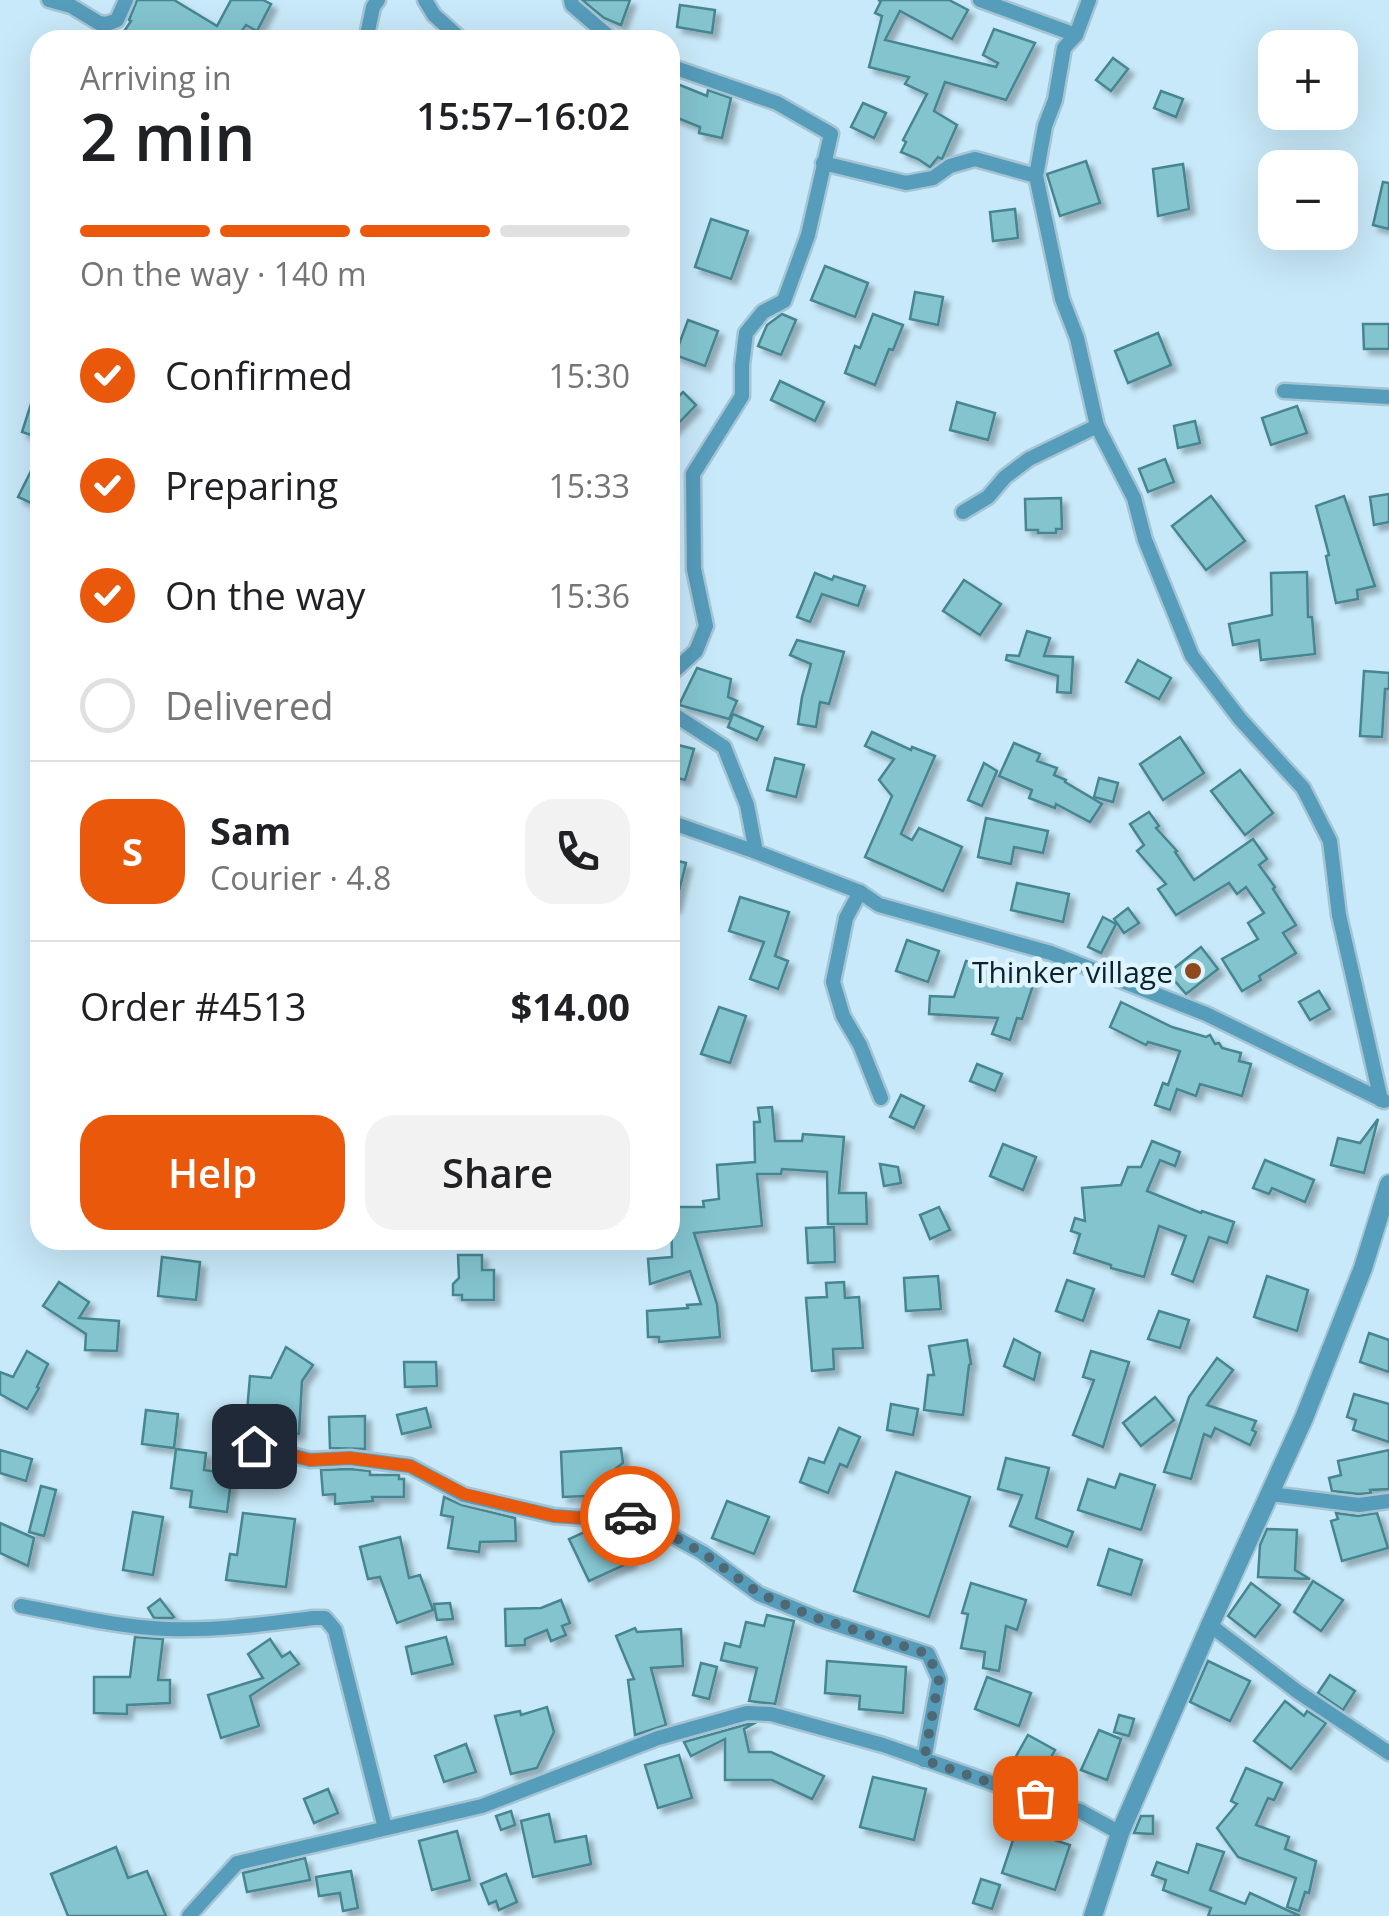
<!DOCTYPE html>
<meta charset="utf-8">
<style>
:root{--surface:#fff;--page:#f2f2f2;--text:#202124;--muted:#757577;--line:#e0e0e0;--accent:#ea580c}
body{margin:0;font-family:"Open Sans",sans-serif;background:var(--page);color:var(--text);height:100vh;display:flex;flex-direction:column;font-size:38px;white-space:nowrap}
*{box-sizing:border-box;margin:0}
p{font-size:32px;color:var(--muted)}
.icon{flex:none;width:55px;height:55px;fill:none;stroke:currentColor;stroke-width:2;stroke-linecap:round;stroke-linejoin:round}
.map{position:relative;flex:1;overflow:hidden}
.details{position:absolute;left:30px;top:30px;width:650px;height:1220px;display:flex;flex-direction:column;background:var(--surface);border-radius:30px;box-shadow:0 10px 40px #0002}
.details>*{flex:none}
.buttons{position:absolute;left:1258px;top:30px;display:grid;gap:20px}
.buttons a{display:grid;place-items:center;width:100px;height:100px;border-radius:20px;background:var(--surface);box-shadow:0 10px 40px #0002;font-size:50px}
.pin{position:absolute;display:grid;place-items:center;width:85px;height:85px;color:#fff;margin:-42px;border-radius:20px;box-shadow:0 5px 15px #0006}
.courier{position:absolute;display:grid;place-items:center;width:100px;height:100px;margin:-50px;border:8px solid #ea580c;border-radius:50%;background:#fff;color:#222;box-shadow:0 2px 12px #0007}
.headline em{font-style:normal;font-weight:600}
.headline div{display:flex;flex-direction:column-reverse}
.headline{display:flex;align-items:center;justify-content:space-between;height:170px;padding:0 50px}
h1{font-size:65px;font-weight:600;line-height:75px}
.bar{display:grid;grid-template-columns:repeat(4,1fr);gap:15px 10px;align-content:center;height:120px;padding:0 50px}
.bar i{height:12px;border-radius:8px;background:var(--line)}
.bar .selected{background:var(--accent)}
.bar p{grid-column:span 4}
.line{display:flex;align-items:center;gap:25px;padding:0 50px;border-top:2px solid var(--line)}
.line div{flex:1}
.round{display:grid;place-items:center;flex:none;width:105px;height:105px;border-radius:30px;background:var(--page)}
ol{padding:0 50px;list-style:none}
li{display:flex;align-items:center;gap:30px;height:110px}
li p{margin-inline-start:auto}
li .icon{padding:10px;border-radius:50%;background:var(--accent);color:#fff;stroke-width:4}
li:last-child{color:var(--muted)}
li i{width:55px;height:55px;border:5px solid var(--line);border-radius:50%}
.button{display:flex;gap:20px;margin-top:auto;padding:20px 50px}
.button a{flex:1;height:115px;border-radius:30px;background:var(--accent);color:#fff;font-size:40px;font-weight:600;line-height:115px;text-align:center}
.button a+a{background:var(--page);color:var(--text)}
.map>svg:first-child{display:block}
</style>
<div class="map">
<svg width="1389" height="1916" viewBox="0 0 1389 1916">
<defs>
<filter id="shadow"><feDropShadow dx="5.5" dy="5.5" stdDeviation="2.5" flood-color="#0004"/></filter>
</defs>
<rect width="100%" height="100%" fill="#c8e9f9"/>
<g fill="#83c4cf" stroke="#468690" stroke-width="2.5" filter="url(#shadow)">
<polygon points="137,0 174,0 217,26 231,0 263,0 271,4 257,31 246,25 235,40 134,40 123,33 131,21 129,20"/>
<polygon points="582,0 630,0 621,25 604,18"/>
<polygon points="878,0 949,0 968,10 952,39 900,11 885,40 996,67 998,63 983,55 994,29 1035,43 1006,100 945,82 934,111 957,125 942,159 938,157 930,167 918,159 901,152 906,142 903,140 927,94 905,84 909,77 869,67 882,16 875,13 881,1"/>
<polygon points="680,5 715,10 712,33 677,27"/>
<polygon points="1113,58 1128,69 1111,91 1096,80"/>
<polygon points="670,81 707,96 708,90 731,98 722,138 699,133 700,127 670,115"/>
<polygon points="1161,91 1183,99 1176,117 1154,108"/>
<polygon points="863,103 886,113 874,138 851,127"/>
<polygon points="1086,161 1100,203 1060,216 1047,174"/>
<polygon points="1183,164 1189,209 1158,216 1153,169"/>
<polygon points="1383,182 1389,183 1389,229 1373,225"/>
<polygon points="1015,209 1018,238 993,241 990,212"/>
<polygon points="711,219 748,231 731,279 695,267"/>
<polygon points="825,266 868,283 855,317 811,300"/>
<polygon points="915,292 943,297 938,325 910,319"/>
<polygon points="782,314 796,320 781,355 758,346 767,325"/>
<polygon points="873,314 903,325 893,350 889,349 875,385 845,373 855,346 860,348"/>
<polygon points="688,320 718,331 705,366 675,355"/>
<polygon points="1363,324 1389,324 1389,349 1364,349"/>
<polygon points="1158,333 1171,365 1128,383 1115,351"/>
<polygon points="780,381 824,402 815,421 771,400"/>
<polygon points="37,385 40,385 40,438 22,432"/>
<polygon points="683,392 696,405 670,432 670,405"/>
<polygon points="957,402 995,413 988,440 950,430"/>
<polygon points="1297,406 1307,433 1271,445 1262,418"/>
<polygon points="1195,421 1200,443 1178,448 1174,426"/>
<polygon points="40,453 40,507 18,497"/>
<polygon points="1165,459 1174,482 1148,492 1139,469"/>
<polygon points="1389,494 1389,522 1374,525 1370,497"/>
<polygon points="1211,496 1245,541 1206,570 1172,526"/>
<polygon points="1344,496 1375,586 1357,590 1358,599 1336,603 1326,556 1329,555 1316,506"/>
<polygon points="1061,498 1062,529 1056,529 1056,533 1038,533 1038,530 1026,530 1025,499"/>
<polygon points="1307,572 1308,617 1312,617 1315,654 1261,660 1259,640 1233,645 1229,624 1272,615 1271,573"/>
<polygon points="815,573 832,580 834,576 865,586 858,606 822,594 810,622 797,617"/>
<polygon points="964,580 1001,604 980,635 943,611"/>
<polygon points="1027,631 1050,638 1044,656 1073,657 1071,693 1057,692 1058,676 1006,660 1007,655 1019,656"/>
<polygon points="797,640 844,652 829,704 820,702 816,727 798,724 802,697 811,664 790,655"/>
<polygon points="1138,660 1171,678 1159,699 1126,682"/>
<polygon points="697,668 731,679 728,697 737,701 729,719 679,705"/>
<polygon points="1364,671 1389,673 1389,689 1385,689 1382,737 1360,736"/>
<polygon points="733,714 763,727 757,740 728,727"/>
<polygon points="872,732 911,750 912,747 935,756 901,834 912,840 919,828 962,847 943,891 865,857 892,796 879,780 894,759 865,746"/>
<polygon points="1180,737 1204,773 1163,800 1140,764"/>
<polygon points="670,743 694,749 685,780 670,776"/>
<polygon points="1014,743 1040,754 1037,761 1057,768 1054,775 1066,780 1065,782 1102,804 1090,822 1056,804 1055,808 1029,798 1032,790 999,776"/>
<polygon points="775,758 804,765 796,797 767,790"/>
<polygon points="984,763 997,771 982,806 968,800"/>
<polygon points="1240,770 1273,813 1245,835 1211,791"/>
<polygon points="1099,778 1118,783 1113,802 1094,797"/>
<polygon points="1149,812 1159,826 1156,828 1177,851 1175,852 1194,880 1253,839 1267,859 1259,865 1275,887 1273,889 1296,925 1283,933 1296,953 1259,976 1261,980 1242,991 1222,959 1258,939 1248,923 1264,913 1246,887 1237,894 1229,883 1176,915 1158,889 1166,884 1137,851 1144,845 1130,824"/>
<polygon points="986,818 1048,831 1043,853 1014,847 1011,864 978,857"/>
<polygon points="670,859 686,863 675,907 670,907"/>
<polygon points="1017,883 1069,894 1063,922 1011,910"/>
<polygon points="740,897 789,912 775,956 788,961 778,989 750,979 764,942 729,931"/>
<polygon points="1128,908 1139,923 1124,933 1114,919"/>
<polygon points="1103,917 1116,924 1101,953 1088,947"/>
<polygon points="907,940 939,951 928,982 896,971"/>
<polygon points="1201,947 1218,969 1186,994 1168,973"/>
<polygon points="966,961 1034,982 1022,1019 1017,1018 1010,1040 992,1034 998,1018 929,1014 930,996 954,997"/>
<polygon points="1319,991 1330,1009 1310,1020 1299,1002"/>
<polygon points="1121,1002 1172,1027 1206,1037 1210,1035 1215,1044 1219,1043 1222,1048 1241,1053 1239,1061 1251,1064 1242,1096 1200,1084 1196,1096 1177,1089 1170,1110 1155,1105 1163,1083 1168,1085 1180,1051 1148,1042 1146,1045 1110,1027"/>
<polygon points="719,1007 746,1016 730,1063 701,1054"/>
<polygon points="977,1064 1002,1074 995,1091 970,1081"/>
<polygon points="901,1095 924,1106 914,1128 890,1117"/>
<polygon points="772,1107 775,1141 802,1141 803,1134 844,1137 839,1193 866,1193 867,1224 828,1224 827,1172 782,1169 781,1174 757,1174 762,1226 694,1233 717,1304 720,1337 659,1342 659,1337 648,1337 647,1311 688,1308 687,1305 701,1304 690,1271 650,1284 648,1259 672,1257 671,1207 704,1207 703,1201 719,1199 717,1165 755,1162 754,1122 760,1122 758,1108"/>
<polygon points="1378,1119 1364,1173 1331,1165 1338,1138 1360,1143"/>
<polygon points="1152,1141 1180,1152 1175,1166 1160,1160 1147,1191 1201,1213 1202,1211 1234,1222 1227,1243 1209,1237 1193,1282 1172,1274 1186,1236 1159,1226 1144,1277 1111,1268 1111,1265 1074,1253 1080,1234 1071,1231 1075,1218 1085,1221 1082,1188 1121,1185 1128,1167 1141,1167"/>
<polygon points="1003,1144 1036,1157 1023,1190 990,1176"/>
<polygon points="1265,1160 1314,1180 1305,1202 1272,1188 1269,1194 1253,1188"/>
<polygon points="880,1164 898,1167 901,1183 884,1186"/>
<polygon points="939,1207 950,1230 930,1239 920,1215"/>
<polygon points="834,1227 835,1262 808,1263 806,1228"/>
<polygon points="458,1255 482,1255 482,1270 494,1270 494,1300 462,1300 462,1295 453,1295 453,1284 459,1278"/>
<polygon points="162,1257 200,1262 196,1300 158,1296"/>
<polygon points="938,1276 941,1309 906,1311 904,1278"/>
<polygon points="1267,1276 1308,1290 1297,1331 1254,1317"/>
<polygon points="1067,1280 1094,1289 1083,1321 1056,1311"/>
<polygon points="59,1282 89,1302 79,1318 119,1321 117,1351 85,1350 86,1334 43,1306"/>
<polygon points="844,1282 845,1298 859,1297 863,1348 833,1349 834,1369 812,1371 806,1298 827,1297 826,1283"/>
<polygon points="1159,1311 1189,1320 1180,1348 1148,1339"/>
<polygon points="1369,1333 1389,1340 1389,1372 1360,1362"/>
<polygon points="1014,1339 1040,1353 1034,1380 1004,1366"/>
<polygon points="967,1340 971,1364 969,1365 963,1415 924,1410 928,1375 934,1375 929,1346"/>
<polygon points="286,1347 313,1365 302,1381 299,1434 279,1432 279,1428 246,1424 250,1376 271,1378"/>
<polygon points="27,1351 48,1364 37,1387 39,1388 27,1409 0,1394 0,1372 13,1377"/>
<polygon points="1091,1351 1129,1362 1103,1447 1073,1435 1094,1380 1083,1377"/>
<polygon points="1217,1358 1233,1370 1207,1405 1256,1421 1252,1430 1256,1432 1250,1445 1215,1428 1211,1437 1204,1434 1191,1479 1164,1472 1189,1397"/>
<polygon points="404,1362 436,1362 437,1386 405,1387"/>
<polygon points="1354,1394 1389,1404 1389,1442 1353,1430 1356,1420 1347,1417"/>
<polygon points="1155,1397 1174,1420 1141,1446 1123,1423"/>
<polygon points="891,1404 918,1409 913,1435 887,1430"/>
<polygon points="426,1408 431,1427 402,1434 397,1415"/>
<polygon points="146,1410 178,1414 174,1448 142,1444"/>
<polygon points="365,1416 365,1449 330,1448 329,1417"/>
<polygon points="839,1428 860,1437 847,1467 840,1464 828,1493 800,1482 809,1458 824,1463"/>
<polygon points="621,1448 623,1463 615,1469 616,1486 611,1486 612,1503 586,1507 585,1496 563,1497 561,1452"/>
<polygon points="176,1449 206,1453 204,1470 232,1474 227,1512 190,1507 192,1491 171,1488"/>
<polygon points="0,1450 32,1459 26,1481 0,1473"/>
<polygon points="1389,1450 1389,1489 1370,1490 1371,1493 1359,1494 1332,1491 1329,1478 1341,1475 1338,1461"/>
<polygon points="1006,1458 1049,1468 1036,1518 1073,1532 1067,1547 1010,1526 1022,1495 998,1489"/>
<polygon points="350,1469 370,1471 370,1475 399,1475 399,1479 404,1479 404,1497 372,1497 373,1501 335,1504 335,1494 323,1495 321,1470"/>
<polygon points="896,1472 970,1497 929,1617 854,1591"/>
<polygon points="1120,1474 1155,1485 1141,1530 1078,1510 1088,1479 1115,1488"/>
<polygon points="41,1486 56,1490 44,1536 29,1532"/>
<polygon points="444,1497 462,1505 515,1518 516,1541 480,1542 479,1552 448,1548 453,1517 441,1515"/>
<polygon points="727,1501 769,1517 754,1554 712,1538"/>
<polygon points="133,1512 163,1517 153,1575 123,1570"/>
<polygon points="243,1513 295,1519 286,1587 226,1580 230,1554 237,1555"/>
<polygon points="1336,1513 1358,1516 1377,1513 1388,1548 1342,1561 1331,1521 1338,1519"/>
<polygon points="0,1523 34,1538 28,1566 0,1553"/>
<polygon points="614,1525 631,1562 589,1581 569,1539 587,1531 587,1528"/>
<polygon points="1267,1529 1297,1530 1295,1570 1310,1579 1258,1577 1260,1545"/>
<polygon points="400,1537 409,1578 420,1575 433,1610 397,1623 380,1577 368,1579 360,1547"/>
<polygon points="1109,1549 1142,1560 1131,1595 1098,1585"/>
<polygon points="1313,1581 1343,1600 1321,1631 1294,1612"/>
<polygon points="971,1583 1026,1600 1017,1630 1006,1626 999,1671 983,1668 985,1652 961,1648 968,1614 962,1613"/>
<polygon points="1251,1583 1280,1605 1255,1637 1228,1616"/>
<polygon points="160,1599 174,1617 172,1618 154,1618 148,1608"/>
<polygon points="561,1600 570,1623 562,1626 566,1635 551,1641 547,1630 525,1639 525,1645 506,1646 505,1609 541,1608"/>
<polygon points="450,1603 453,1619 437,1620 434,1604"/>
<polygon points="767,1615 794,1621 775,1704 749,1701 757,1668 721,1660 725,1643 740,1647 746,1622 764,1626"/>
<polygon points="635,1628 637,1632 681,1629 683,1666 651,1668 666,1725 635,1735 628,1680 634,1679 616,1636"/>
<polygon points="135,1637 163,1639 158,1680 170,1680 170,1703 127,1705 127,1714 94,1713 94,1677 130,1677"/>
<polygon points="446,1637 453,1664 412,1674 406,1647"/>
<polygon points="270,1639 282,1657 290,1652 299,1664 250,1696 259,1726 221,1738 208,1695 263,1678 248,1654"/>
<polygon points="827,1661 906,1667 903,1713 859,1709 860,1696 825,1693"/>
<polygon points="1208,1661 1250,1681 1230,1721 1190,1702"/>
<polygon points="701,1663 717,1667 709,1699 693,1695"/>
<polygon points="1330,1675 1355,1691 1343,1710 1318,1693"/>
<polygon points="987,1677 1031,1693 1019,1726 975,1709"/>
<polygon points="1285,1701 1304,1716 1307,1711 1326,1723 1291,1769 1254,1741"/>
<polygon points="547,1707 554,1732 537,1768 511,1774 495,1716 520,1711 521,1715"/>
<polygon points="1119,1715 1134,1719 1129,1736 1114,1732"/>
<polygon points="748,1724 753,1724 744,1729 749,1752 771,1752 824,1776 812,1799 772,1780 725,1780 725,1739 691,1756 684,1742"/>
<polygon points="1099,1730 1121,1739 1107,1780 1081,1770"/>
<polygon points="1028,1735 1055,1750 1037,1782 1010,1767"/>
<polygon points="466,1744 476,1772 444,1782 435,1756"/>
<polygon points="679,1755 692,1798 658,1808 645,1765"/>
<polygon points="1246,1768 1282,1783 1274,1800 1268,1798 1256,1825 1289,1837 1285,1849 1316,1861 1309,1893 1305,1892 1299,1911 1287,1907 1296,1878 1238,1857 1217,1828 1237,1804 1231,1801"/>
<polygon points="873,1777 926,1789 914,1840 860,1827"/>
<polygon points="328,1789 338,1813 314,1823 304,1799"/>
<polygon points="511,1811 515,1825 501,1830 496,1816"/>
<polygon points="549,1814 555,1842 586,1836 591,1864 533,1877 521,1821"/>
<polygon points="1141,1816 1153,1816 1153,1834 1134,1833"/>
<polygon points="1017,1828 1070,1845 1055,1890 1002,1873"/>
<polygon points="457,1831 470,1880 432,1890 419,1841"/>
<polygon points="1197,1844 1224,1852 1210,1890 1245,1904 1250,1893 1300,1916 1208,1916 1211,1908 1163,1890 1166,1880 1152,1875 1157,1862 1188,1873"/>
<polygon points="116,1847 128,1878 147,1871 166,1916 68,1916 51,1874"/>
<polygon points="305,1858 310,1880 247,1892 243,1873"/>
<polygon points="351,1871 358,1908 343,1911 340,1893 319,1896 316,1877"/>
<polygon points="506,1874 517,1902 499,1910 496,1901 489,1904 481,1884"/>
<polygon points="981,1879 1000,1885 992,1909 973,1903"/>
</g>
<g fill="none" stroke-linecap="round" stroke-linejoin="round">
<defs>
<g id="minor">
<polyline points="49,0 71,6 99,23 107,24 117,20 126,0"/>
<polyline points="425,0 434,15 462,40"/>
<polyline points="571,0 572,5 613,40"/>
<polyline points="980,0 1076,35 1064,48 1055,100 1045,126 1036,176 1062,299 1077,338 1097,426 1134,498 1145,540 1192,656 1240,719 1303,788 1330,841 1339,915 1381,1100"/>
<polyline points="1076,35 1089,0"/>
<polyline points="366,40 373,7 378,0"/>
<polyline points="670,66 777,103 831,134 808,235 784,301 763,312 746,333 742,365 742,396 693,474 694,569 706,626 696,651 672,673 670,679"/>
<polyline points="823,163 906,183 933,178 950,166 975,159 1036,176"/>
<polyline points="1284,391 1389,397"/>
<polyline points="963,512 988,497 1005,477 1029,459 1097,426"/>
<polyline points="670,712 724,747 747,805 756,852"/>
<polyline points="670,822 756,852 860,892 879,905 1051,953 1206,1014 1384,1101"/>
<polyline points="860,892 846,918 833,982 843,1016 860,1045 881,1098"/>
<polyline points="253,1445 310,1460 350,1458 410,1466 464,1495 554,1516 583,1518 611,1514 638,1517 703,1553 759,1594 817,1618 928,1654 939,1679 924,1760"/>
<polyline points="1270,1494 1359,1505 1389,1501"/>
<path d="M21,1606c48,9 97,21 146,23 49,2 98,-5 147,-11h11l10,12 50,198"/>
<polyline points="1210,1625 1298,1692 1389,1753"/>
<polyline points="189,1916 237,1863 482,1806 658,1738 747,1713 771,1714 883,1745 1035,1798 1080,1811 1120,1833"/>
</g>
<polyline id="tertiary" points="1093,1916 1120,1833 1210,1625 1304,1418 1363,1268 1389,1184"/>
</defs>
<use href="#minor" stroke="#a6c5d4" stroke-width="19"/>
<use href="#tertiary" stroke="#a6c5d4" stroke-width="22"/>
<use href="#minor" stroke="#569cbb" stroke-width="14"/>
<use href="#tertiary" stroke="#569cbb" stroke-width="18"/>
</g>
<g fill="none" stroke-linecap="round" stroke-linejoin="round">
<polyline stroke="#4e6874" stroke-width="10" stroke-dasharray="0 18" points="630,1516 638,1517 703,1553 760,1594 817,1618 928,1654 939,1679 924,1760 1035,1798"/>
<polyline stroke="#ea580c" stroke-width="12" points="254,1446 310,1460 350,1458 410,1466 464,1494 554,1516 584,1518 611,1514 630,1516"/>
</g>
<circle fill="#8e491e" stroke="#def4ff" stroke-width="4" cx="1193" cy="971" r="10"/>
<g text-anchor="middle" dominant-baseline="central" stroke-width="9" stroke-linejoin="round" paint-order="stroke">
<g font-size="30" fill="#0c222c" stroke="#def4ff" text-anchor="end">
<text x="1173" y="971">Thinker village</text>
</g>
</g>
</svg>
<div class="buttons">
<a>+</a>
<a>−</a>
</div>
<div class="pin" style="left:1035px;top:1798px;background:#ea580c"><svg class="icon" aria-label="bag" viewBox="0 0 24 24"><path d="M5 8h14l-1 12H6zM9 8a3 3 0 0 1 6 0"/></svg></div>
<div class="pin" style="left:254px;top:1446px;background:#1f2937"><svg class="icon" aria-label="home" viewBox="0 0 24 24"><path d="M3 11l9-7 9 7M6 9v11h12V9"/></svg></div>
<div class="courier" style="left:630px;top:1516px"><svg class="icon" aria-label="car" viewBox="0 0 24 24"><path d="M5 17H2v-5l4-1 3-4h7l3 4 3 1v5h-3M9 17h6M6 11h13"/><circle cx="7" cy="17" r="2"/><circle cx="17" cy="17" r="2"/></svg></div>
<section class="details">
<div class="headline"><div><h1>2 min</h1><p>Arriving in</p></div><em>15:57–16:02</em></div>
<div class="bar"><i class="selected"></i><i class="selected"></i><i class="selected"></i><i></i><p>On the way · 140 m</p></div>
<ol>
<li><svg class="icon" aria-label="check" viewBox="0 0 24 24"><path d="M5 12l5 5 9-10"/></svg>Confirmed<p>15:30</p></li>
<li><svg class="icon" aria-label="check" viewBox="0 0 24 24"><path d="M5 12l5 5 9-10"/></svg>Preparing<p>15:33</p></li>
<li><svg class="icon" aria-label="check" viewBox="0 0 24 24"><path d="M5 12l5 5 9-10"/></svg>On the way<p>15:36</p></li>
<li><i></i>Delivered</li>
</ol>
<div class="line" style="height:180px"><b class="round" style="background:var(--accent);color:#fff">S</b><div><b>Sam</b><p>Courier · 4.8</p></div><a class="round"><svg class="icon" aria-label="phone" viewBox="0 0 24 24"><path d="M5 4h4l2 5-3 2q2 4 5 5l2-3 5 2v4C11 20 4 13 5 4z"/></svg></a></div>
<div class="line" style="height:130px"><div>Order #4513</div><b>$14.00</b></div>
<div class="button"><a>Help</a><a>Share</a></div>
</section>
</div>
